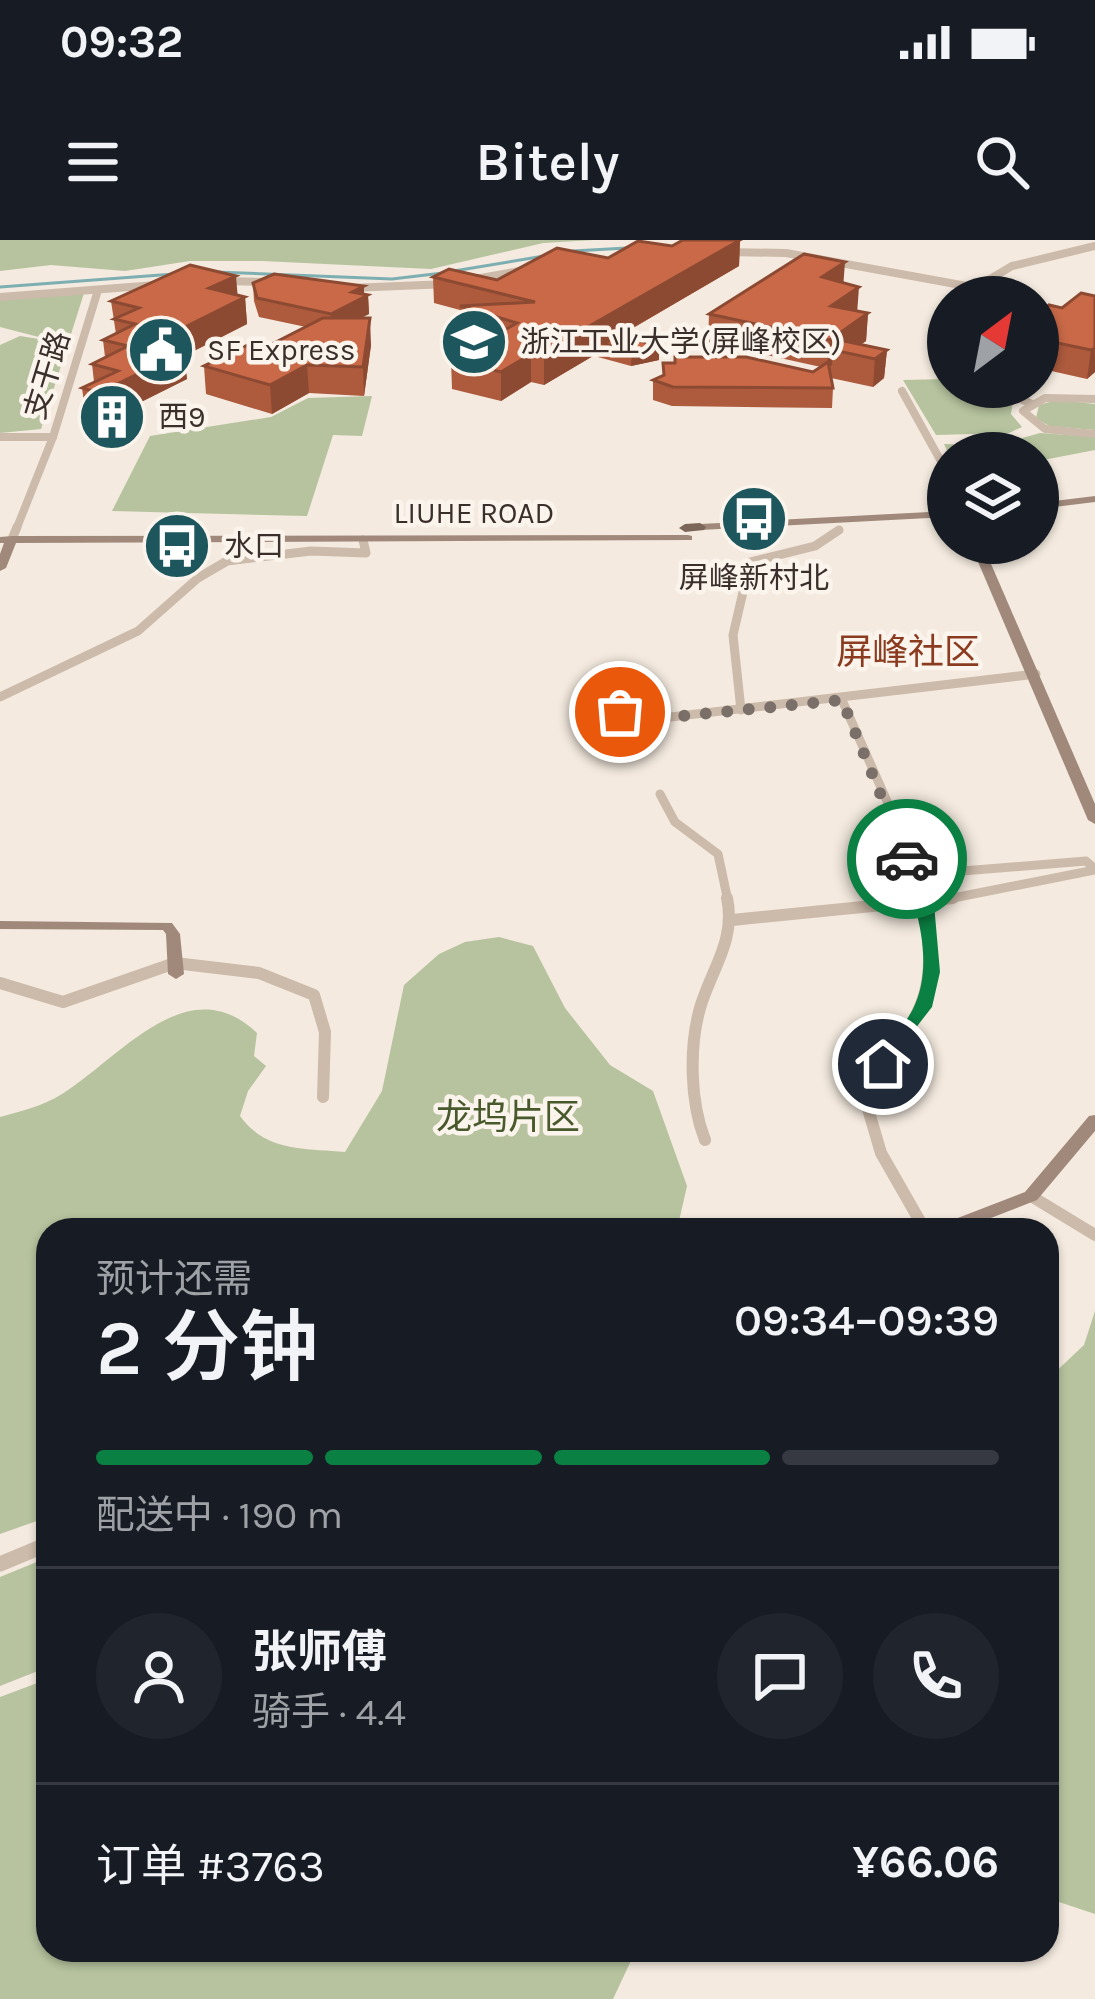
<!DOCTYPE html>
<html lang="zh">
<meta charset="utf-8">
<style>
:root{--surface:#171b24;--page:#20242c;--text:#f1f3f6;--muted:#9ea1a6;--line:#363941;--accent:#0b8043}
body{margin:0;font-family:Karla,"Noto Sans SC",sans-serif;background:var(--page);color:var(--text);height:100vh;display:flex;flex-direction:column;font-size:45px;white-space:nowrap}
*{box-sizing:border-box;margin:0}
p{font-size:39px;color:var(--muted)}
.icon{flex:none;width:66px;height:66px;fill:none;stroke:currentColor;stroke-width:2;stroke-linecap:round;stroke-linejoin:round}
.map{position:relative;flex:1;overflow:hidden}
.drawer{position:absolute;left:36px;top:978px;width:1023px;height:744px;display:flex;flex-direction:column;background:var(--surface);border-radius:36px;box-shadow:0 3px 9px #0004}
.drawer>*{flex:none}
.needle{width:78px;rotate:32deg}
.buttons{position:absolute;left:927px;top:36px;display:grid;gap:24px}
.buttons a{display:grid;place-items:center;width:132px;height:132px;border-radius:50%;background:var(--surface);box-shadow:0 3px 9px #0004;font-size:60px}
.pin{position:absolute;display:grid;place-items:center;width:102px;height:102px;color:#fff;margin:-51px;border:6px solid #fff;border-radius:50%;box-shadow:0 3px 12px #0007}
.courier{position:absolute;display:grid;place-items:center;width:120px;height:120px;margin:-60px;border:9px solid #0b8043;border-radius:50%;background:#fff;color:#222;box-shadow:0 3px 15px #0007}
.overview em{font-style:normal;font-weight:600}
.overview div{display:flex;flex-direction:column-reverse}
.overview{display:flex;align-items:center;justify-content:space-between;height:204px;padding:0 60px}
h1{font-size:78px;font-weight:600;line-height:90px}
.bar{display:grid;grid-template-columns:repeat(4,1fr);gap:18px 12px;align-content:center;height:144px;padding:0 60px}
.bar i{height:15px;border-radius:9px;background:var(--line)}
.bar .current{background:var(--accent)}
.bar p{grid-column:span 4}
.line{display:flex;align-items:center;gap:30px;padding:0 60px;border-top:3px solid var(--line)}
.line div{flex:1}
.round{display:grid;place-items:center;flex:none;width:126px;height:126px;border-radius:63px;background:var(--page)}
.status{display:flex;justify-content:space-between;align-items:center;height:84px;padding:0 60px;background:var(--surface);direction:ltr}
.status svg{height:33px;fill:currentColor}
header{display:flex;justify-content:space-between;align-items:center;height:156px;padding:0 60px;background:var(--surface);font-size:54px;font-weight:600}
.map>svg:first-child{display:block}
</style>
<div class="status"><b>09:32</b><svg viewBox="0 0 49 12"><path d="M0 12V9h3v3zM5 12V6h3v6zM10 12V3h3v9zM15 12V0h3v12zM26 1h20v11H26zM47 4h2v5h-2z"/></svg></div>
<header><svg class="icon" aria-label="menu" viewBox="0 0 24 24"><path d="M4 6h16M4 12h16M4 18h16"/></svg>Bitely<svg class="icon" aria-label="search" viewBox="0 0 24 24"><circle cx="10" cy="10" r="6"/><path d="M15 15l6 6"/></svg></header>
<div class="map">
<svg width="1095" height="1759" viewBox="0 0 1095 1759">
<rect width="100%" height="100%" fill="#f4eadf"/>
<g fill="#b6c39e">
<polygon points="0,0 594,0 543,3 431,29 262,21 190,21 125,31 51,25 0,31"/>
<polygon points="84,53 41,189 0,193 0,105 20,96 58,102 0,87 0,59"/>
<polygon points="948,139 948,147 981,147 1013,161 1011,174 1022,187 1009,193 936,195 903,140"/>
<polygon points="372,156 362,196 333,195 307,276 112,271 150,196 271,177 308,158"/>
<polygon points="1057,160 1095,164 1095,190 1049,186 1036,178 1039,165"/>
<polygon points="1040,193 1095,197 1095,210 1038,221 1038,213 948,213 944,204 1018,206 1015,200"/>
<path d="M499,697l34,9 32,62 45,57 43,26 34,95 -10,44h-629v287l-48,17v-417c22,-6 43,-11 62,-23 59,-37 126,-127 195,-61l-3,23 12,10 -18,25 -8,25c26,36 63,32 105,36l37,-61 22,-106 35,-31 26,-12z"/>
<polygon points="1095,1071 1095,1674 1047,1658 1047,1140 1084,1105"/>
<polygon points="44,1319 48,1427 0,1446 0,1337"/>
<polygon points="48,1439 48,1710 636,1710 613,1759 0,1759 0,1457"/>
</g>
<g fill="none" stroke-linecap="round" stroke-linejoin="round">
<g stroke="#7daeb2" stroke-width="3">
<polyline points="573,11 627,8"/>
<polyline points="454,31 544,16"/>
<polyline points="215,32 392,39 443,33"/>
<polyline points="0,47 174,34"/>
</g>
<g stroke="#ccbaaa" stroke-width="8">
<polyline points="725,12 786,13 972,47"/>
<polyline points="475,39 525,30"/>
<polyline points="224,41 269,42"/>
<polyline points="350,48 449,44"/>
<polyline points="0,57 156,45"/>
<polyline points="960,57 1012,26 1095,6"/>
<polyline points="948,72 948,104"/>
<polyline points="990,147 1030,163"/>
<polyline points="902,151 948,234"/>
<polyline points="1095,159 1045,158 1023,171 1045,189 1095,194"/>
<polyline points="0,197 53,197"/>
<polyline points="16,290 53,197 98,50"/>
</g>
<g stroke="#ccbaaa" stroke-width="9">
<polyline points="12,299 17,287"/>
<polyline points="0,457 138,391 198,338 227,321 311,311 366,313 363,300"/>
<polyline points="842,460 891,570 923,661"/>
<polyline points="741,470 733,395 750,322 815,306 839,290"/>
<polyline points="619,472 662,478 1036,434"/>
<polyline points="660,554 675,582 718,614 728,661"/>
<polyline points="913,635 1086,621 1095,629"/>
<polyline points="938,661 1095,630"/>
</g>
<g stroke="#ccbaaa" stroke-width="12">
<path d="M922,658c20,101 -3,117 -59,194l18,61 44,77"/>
<polyline points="732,680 953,658"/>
<polyline points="0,743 63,762 175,723 259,733 314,755 325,792 323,857"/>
<path d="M705,900c-15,-38 -16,-93 -5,-132 12,-40 36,-68 27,-110"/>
<polyline points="1031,956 1095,995"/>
</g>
<polyline stroke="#ccbaaa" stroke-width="15" points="0,1324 48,1304"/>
<g fill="#a0897b" fill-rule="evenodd">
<polygon points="1095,256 1095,262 1038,269 1038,263"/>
<polygon points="948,271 948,277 700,290 694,287 700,284"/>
<polygon points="688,295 692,296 692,300 16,303 6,328 0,331 0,314 4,303 0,303 0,297 12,296"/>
<polygon points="970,303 982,303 1095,564 1095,584 1088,580"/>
<polygon points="0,681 172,683 180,694 184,734 176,739 168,734 166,694 163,690 0,689"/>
<polygon points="1095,875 1095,891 1037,960 960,990 934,990 937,986 1025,952 1089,876"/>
</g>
<polygon fill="#7c665a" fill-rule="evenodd" points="700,283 706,287 704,290 685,292 679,288 685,284"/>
</g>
<g fill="#ad5a3d">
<polygon points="740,0 739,26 611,101 659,120 631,126 598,117 598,109 593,112 593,116 544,145 531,142 501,161 452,149 451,120 485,101 460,94 460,70 434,63 433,37 497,40 672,6"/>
<polygon points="253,43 368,55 369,74 361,78 371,105 364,156 309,153 272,174 206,154 204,126 270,105 306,87 259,77 254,61"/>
<polygon points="238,55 245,57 247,84 184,116 187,139 137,164 138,178 121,186 86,176 82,148 94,142 92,124 105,117 103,100 116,94 111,61"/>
<polygon points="1095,56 1095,132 1087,139 1038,128 1038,75"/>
<polygon points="857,71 868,73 866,101 860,105 887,110 884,138 873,147 831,138 833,148 832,168 672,166 653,160 653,140 663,135 663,123 813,132 821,127 708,102 709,74"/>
</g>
<g fill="#8d4a32">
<polygon points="740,0 739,26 605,104 598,102 598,109 593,112 593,116 544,145 544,117 586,88"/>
<polygon points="845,22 843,49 822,37"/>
<polygon points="236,36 238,60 245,57 247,84 184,116 187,139 137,164 138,178 121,186 117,144 153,103 209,48"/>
<polygon points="364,46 364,57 368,55 369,74 332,92 331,74 352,52"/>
<polygon points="859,47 857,74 831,66"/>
<polygon points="868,73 866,101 848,113 833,110 832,125 827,128 830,100"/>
<polygon points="370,78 371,105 364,156 363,127"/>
<polygon points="659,106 659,120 631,126 632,111"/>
<polygon points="1095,108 1095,132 1087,139 1091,110"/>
<polygon points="887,110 884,138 873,147 875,119"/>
<polygon points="531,114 531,142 501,161 501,132"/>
<polygon points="307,125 309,153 272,174 270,145"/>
</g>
<g fill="#c96947" stroke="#8d4a32" stroke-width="3">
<polygon points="683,0 740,0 586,88 593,88 544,117 531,114 501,132 451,120 517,83 460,66 535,62 433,37 449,29 497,40 557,8 608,18 638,1 672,6"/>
<polygon points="804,14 845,22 822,37 859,47 831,66 868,73 830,100 709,74"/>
<polygon points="190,25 236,36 209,48 245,57 153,103 184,111 117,144 135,149 117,158 82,148 118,131 92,124 128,106 103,100 135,84 114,79 139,68 111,61"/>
<polygon points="274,34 364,46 352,52 368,55 331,74 257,58 253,43"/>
<polygon points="1081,53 1095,56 1095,108 1091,110 1038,99 1038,75 1049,65 1062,68"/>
<polygon points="323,78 370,78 363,127 307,125 270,145 204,126 256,101 270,105"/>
<polygon points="633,99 659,106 632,111 598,102"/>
<polygon points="844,101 887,110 875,119 833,110"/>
<polygon points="675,117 746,117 813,132 828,122 833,148 673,147 653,140 664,135 663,123 675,123"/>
</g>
<path fill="#0b8043" d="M907,614l8,5 19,45 6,68 -8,35 -49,63 -10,-6c13,-18 30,-36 40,-55 23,-46 3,-107 -15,-150z"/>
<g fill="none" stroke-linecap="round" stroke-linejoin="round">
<polyline stroke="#7b7069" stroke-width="12" stroke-dasharray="0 21.6" points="620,472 662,478 842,460 907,619"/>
</g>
<defs>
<symbol id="university-disc" viewBox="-11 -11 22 22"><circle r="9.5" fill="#1d575d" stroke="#fbf4ec"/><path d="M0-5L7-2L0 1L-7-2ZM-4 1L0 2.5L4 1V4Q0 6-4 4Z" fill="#fff"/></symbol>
<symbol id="civic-disc" viewBox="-11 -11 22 22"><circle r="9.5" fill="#1d575d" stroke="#fbf4ec"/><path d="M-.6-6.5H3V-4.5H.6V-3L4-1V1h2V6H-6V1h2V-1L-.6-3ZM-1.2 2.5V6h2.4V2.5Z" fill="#fff"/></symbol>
<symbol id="building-disc" viewBox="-11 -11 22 22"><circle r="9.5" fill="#1d575d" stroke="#fbf4ec"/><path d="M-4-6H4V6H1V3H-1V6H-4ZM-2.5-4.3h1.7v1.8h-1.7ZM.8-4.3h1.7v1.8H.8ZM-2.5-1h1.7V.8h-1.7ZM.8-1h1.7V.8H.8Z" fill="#fff"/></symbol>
<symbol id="bus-disc" viewBox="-11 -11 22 22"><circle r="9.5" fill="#1d575d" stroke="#fbf4ec"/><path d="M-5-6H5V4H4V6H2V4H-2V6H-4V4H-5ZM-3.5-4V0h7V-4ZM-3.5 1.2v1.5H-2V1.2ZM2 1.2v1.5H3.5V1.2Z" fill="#fff"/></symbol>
</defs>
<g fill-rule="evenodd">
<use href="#university-disc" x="436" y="64" width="76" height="76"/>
<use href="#civic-disc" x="123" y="72" width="76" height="76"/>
<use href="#building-disc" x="74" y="139" width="76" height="76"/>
<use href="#bus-disc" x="716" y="241" width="76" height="76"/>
<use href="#bus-disc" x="139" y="268" width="76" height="76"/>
</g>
<g text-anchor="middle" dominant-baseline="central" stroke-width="9" stroke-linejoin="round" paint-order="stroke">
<g font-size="30" fill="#3a2f2a" stroke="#fbf4ec" text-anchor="start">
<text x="520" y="102">浙江工业大学(屏峰校区)</text>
<text x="207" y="110">SF Express</text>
<text x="158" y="177">西9</text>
<text x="224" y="306">水口</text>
<text x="754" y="338" text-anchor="middle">屏峰新村北</text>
</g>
<g font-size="30" fill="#3a2f2a" stroke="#fbf4ec">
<text transform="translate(47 135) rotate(-73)">支干路</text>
<text x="474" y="273">LIUHE ROAD</text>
</g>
<g font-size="36" fill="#8b3c20" stroke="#fbf4ec">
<text x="908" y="412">屏峰社区</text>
</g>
<g font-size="36" fill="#48592c" stroke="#fbf4ec">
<text x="508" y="877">龙坞片区</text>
</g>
</g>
</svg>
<div class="buttons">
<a><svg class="needle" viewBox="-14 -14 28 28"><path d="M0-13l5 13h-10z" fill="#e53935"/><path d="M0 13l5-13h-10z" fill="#9ea1a6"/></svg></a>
<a><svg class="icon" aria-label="layers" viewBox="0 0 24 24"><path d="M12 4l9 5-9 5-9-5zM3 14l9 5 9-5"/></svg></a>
</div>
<div class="pin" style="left:620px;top:472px;background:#ea580c"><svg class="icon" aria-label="bag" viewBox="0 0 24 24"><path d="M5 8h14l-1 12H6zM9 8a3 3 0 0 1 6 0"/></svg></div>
<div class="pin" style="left:883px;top:824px;background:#1f2937"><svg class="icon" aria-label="home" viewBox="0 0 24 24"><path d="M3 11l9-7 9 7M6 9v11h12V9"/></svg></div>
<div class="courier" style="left:907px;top:619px"><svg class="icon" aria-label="car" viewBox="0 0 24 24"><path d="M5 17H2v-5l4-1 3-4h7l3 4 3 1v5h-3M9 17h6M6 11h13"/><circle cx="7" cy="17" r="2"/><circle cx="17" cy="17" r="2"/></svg></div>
<section class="drawer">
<div class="overview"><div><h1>2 分钟</h1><p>预计还需</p></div><em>09:34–09:39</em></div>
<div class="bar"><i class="current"></i><i class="current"></i><i class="current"></i><i></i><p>配送中 · 190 m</p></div>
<div class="line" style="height:216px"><a class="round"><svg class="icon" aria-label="person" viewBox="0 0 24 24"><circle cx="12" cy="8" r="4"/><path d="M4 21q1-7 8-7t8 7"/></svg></a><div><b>张师傅</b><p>骑手 · 4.4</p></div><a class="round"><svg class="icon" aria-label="chat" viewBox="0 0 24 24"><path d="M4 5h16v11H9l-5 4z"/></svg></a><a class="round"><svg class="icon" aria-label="phone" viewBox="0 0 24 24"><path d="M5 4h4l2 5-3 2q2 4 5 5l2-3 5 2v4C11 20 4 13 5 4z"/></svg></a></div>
<div class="line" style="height:156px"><div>订单 #3763</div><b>¥66.06</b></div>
</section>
</div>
